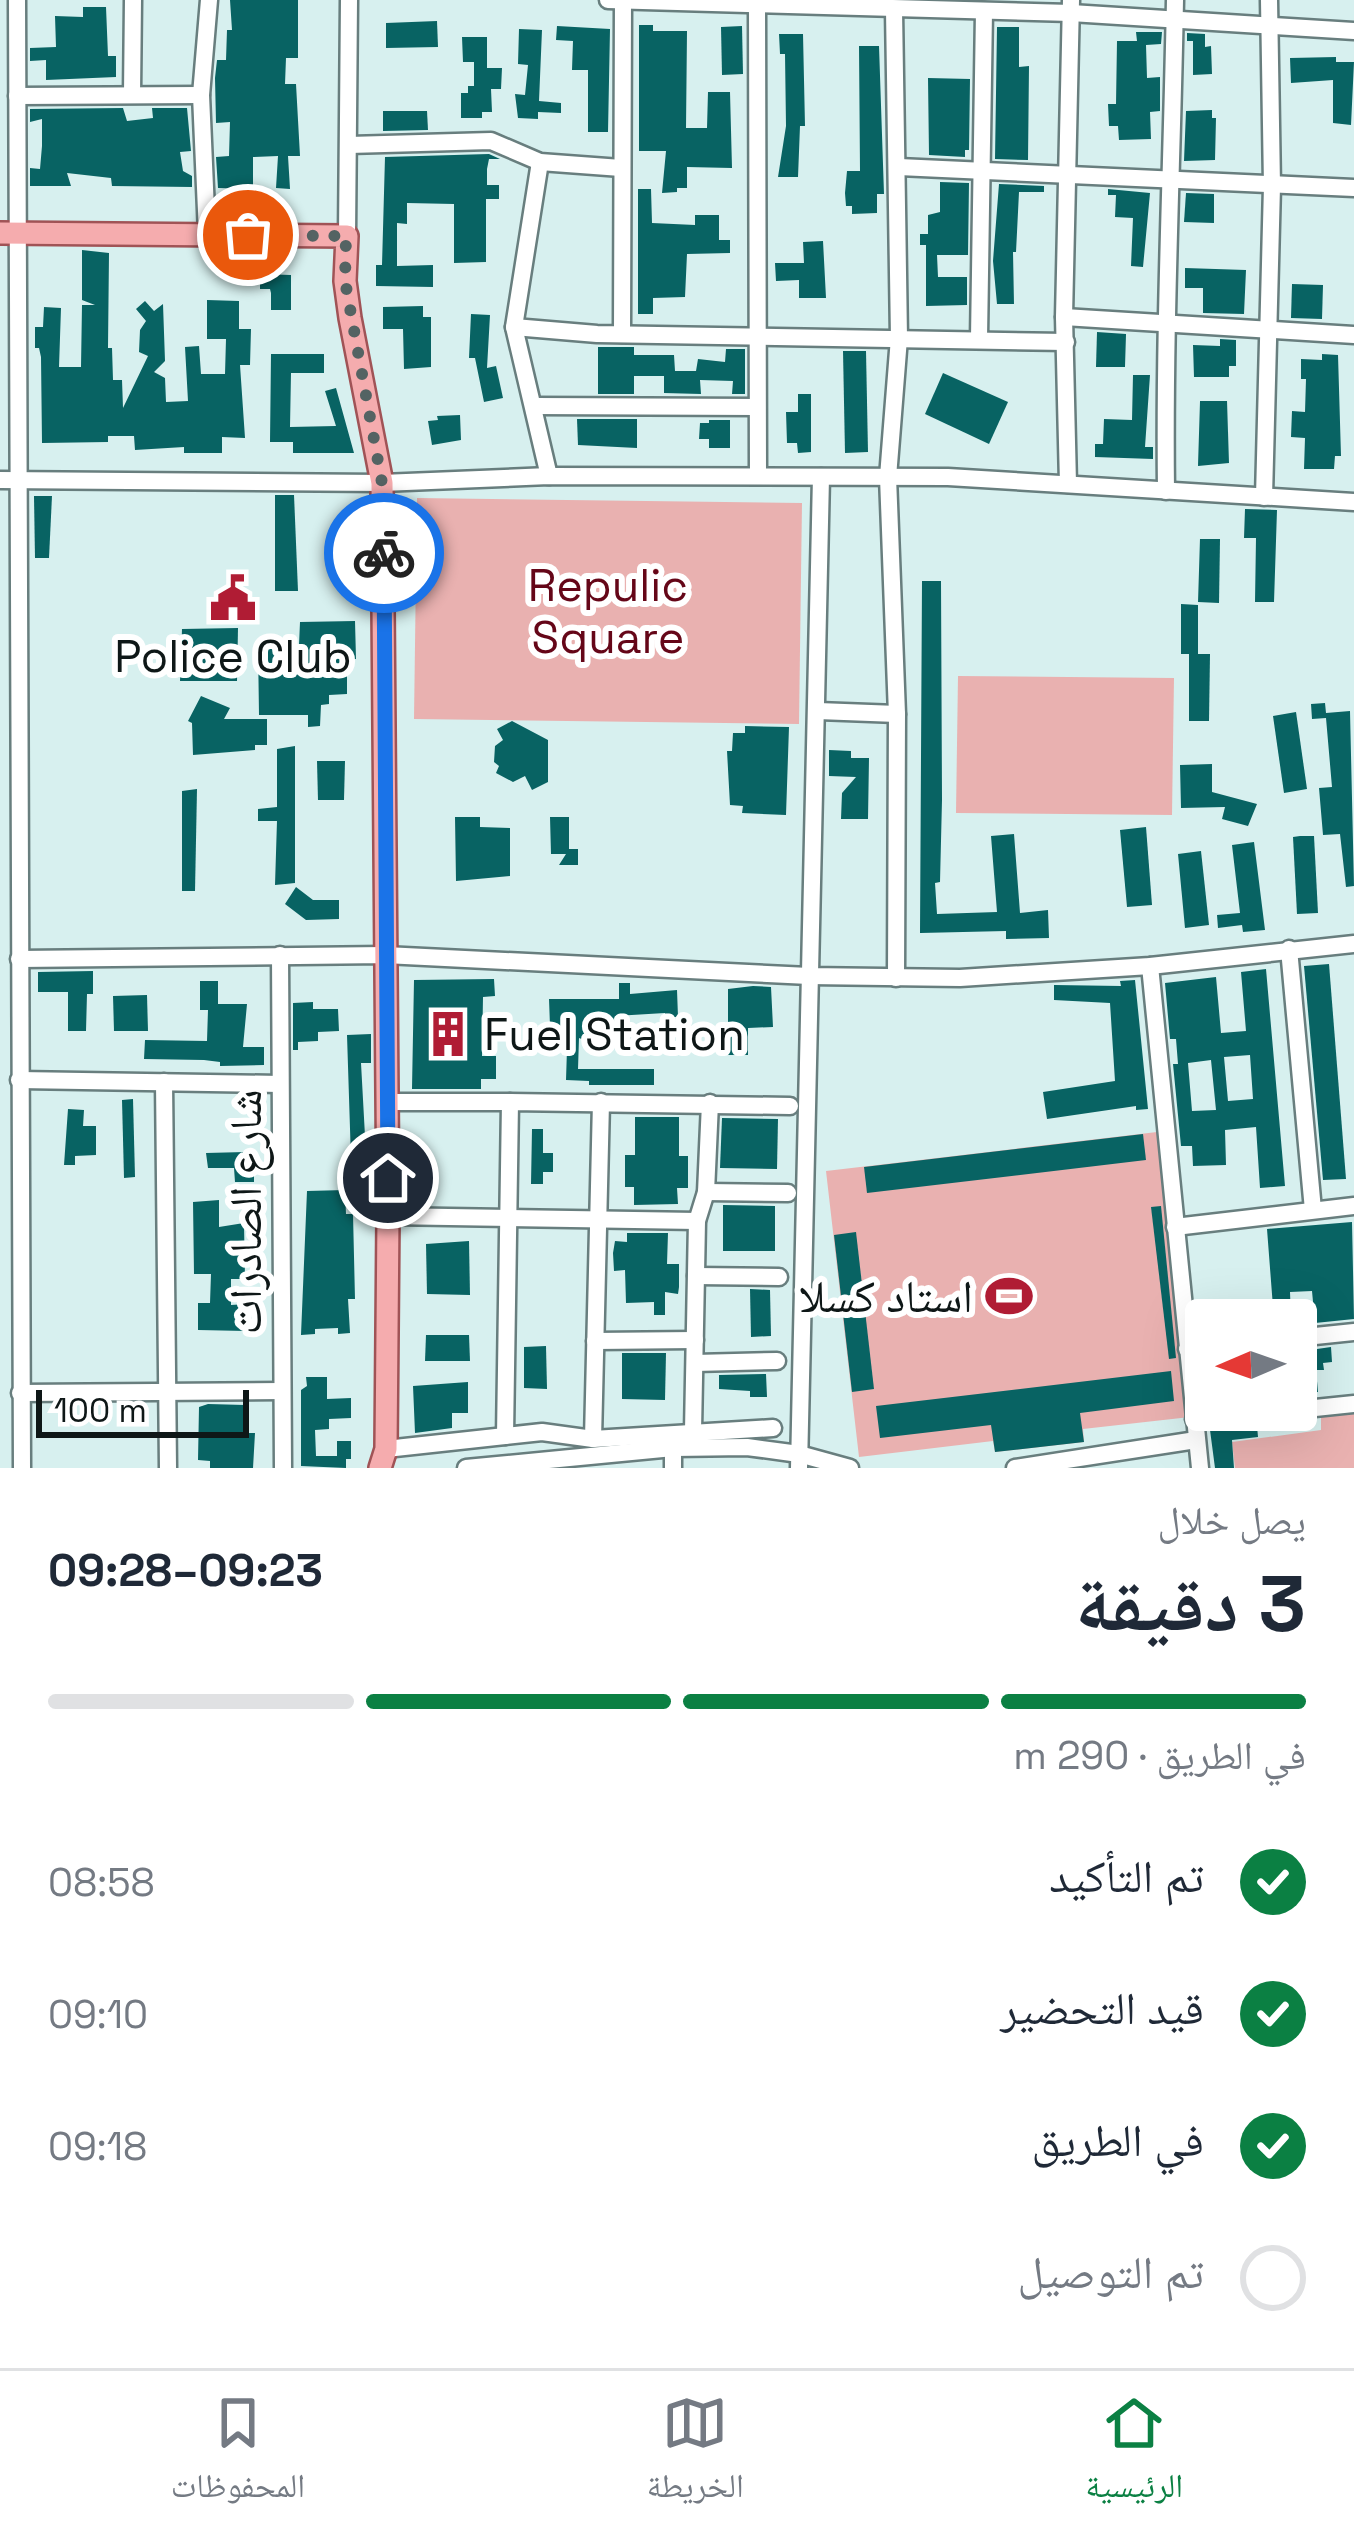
<!DOCTYPE html>
<html lang="ar">
<meta charset="utf-8">
<style>
:root{--surface:#fff;--page:#f2f2f3;--text:#1f2937;--muted:#747a83;--line:#e0e1e3;--accent:#0b8043}
body{margin:0;font-family:"Space Grotesk","Noto Naskh Arabic",sans-serif;background:var(--page);color:var(--text);direction:rtl;height:100vh;display:flex;flex-direction:column;font-size:45px;white-space:nowrap}
*{box-sizing:border-box;margin:0}
p{font-size:39px;color:var(--muted)}
.icon{flex:none;width:66px;height:66px;fill:none;stroke:currentColor;stroke-width:2;stroke-linecap:round;stroke-linejoin:round}
.map{position:relative;height:1468px;overflow:hidden;direction:ltr}
.details{display:flex;flex-direction:column;background:var(--surface);flex:1}
.details>*{flex:none}
.needle{width:78px;rotate:268deg}
.controls{position:absolute;left:1185px;top:1299px;display:grid;gap:24px}
.controls a{display:grid;place-items:center;width:132px;height:132px;border-radius:12px;background:var(--surface);box-shadow:0 12px 48px #0002;font-size:60px}
.scale{position:absolute;left:36px;bottom:30px;width:213px;box-sizing:border-box;padding-left:12px;border:6px solid #0e1717;border-top:0;font-size:33px;line-height:42px;white-space:nowrap;color:#0e1717;-webkit-text-stroke:9px #fff;paint-order:stroke}
.pin{position:absolute;display:grid;place-items:center;width:102px;height:102px;color:#fff;margin:-51px;border:6px solid #fff;border-radius:50%;box-shadow:0 3px 12px #0007}
.courier{position:absolute;display:grid;place-items:center;width:120px;height:120px;margin:-60px;border:9px solid #1a73e8;border-radius:50%;background:#fff;color:#222;box-shadow:0 3px 15px #0007}
.head em{font-style:normal;font-weight:700}
.head div{display:flex;flex-direction:column-reverse}
.head{display:flex;align-items:center;justify-content:space-between;height:204px;padding:0 48px}
h1{font-size:78px;font-weight:700;line-height:90px}
.bar{display:grid;grid-template-columns:repeat(4,1fr);gap:18px 12px;align-content:center;height:144px;padding:0 48px}
.bar i{height:15px;border-radius:9px;background:var(--line)}
.bar .selected{background:var(--accent)}
.bar p{grid-column:span 4}
ol{padding:0 48px;list-style:none}
li{display:flex;align-items:center;gap:36px;height:132px}
li p{margin-inline-start:auto}
li .icon{padding:12px;border-radius:50%;background:var(--accent);color:#fff;stroke-width:4}
li:last-child{color:var(--muted)}
li i{width:66px;height:66px;border:6px solid var(--line);border-radius:50%}
.menu{display:flex;justify-content:space-around;align-items:center;height:168px;border-top:3px solid var(--line);background:var(--surface);font-size:33px;color:var(--muted)}
.menu a{display:grid;justify-items:center;gap:6px}
.menu .selected{color:var(--accent)}
.map>svg:first-child{display:block}
</style>
<div class="map">
<svg width="1354" height="1468" viewBox="0 0 1354 1468">
<rect width="100%" height="100%" fill="#d7f0ef"/>
<g fill="#e9b1b0">
<polygon points="417,498 802,503 799,724 414,719"/>
<polygon points="958,676 1174,678 1172,815 956,813"/>
<polygon points="1157,1132 1190,1417 1083,1429 1084,1442 995,1452 993,1441 859,1457 826,1171"/>
<polygon points="1354,1414 1354,1468 1235,1468 1232,1442 1321,1430 1321,1417"/>
</g>
<g fill="#086363" fill-rule="evenodd">
<polygon points="230,0 298,0 298,58 286,58 285,84 296,84 300,156 288,156 290,189 276,188 278,156 253,157 253,189 218,188 216,157 229,156 230,122 216,123 215,78 217,60 226,60 227,30 232,30"/>
<polygon points="83,7 106,7 108,56 116,56 116,77 46,80 46,60 30,61 30,48 56,47 55,16 83,17"/>
<polygon points="437,21 438,47 386,48 386,23"/>
<polygon points="639,25 653,25 653,31 687,31 686,128 707,128 708,92 730,92 732,168 687,167 687,188 677,188 677,192 662,193 666,151 639,151"/>
<polygon points="557,26 610,29 608,132 588,132 588,70 572,70 573,41 556,40"/>
<polygon points="742,26 743,74 722,75 721,27"/>
<polygon points="997,27 1019,27 1019,67 1029,66 1028,160 995,159"/>
<polygon points="519,29 542,30 539,101 561,103 561,113 538,112 538,119 518,118 515,94 525,95 528,65 518,64"/>
<polygon points="1136,32 1162,32 1161,44 1146,45 1147,78 1160,77 1160,111 1150,112 1151,139 1119,140 1118,126 1109,126 1108,104 1116,104 1117,41 1137,41"/>
<polygon points="1187,33 1205,34 1205,47 1211,46 1212,74 1193,75 1193,41 1187,41"/>
<polygon points="779,34 803,34 805,126 800,126 798,177 778,177 786,126 785,54 780,54"/>
<polygon points="462,37 487,37 487,68 502,68 501,89 491,89 492,112 482,112 482,118 461,118 461,93 468,93 468,86 474,86 474,62 463,62"/>
<polygon points="859,46 879,46 884,194 877,194 877,213 852,214 852,206 846,206 845,193 847,171 860,171"/>
<polygon points="1336,57 1336,62 1354,62 1351,125 1333,123 1333,80 1291,83 1290,58"/>
<polygon points="928,78 970,79 969,150 965,150 965,157 929,155"/>
<polygon points="123,108 127,121 153,118 152,108 187,108 191,151 180,152 183,171 192,176 192,187 112,186 111,178 67,173 71,186 30,186 30,168 40,169 42,146 42,119 30,122 30,109"/>
<polygon points="1212,110 1212,118 1216,118 1215,160 1184,161 1186,111"/>
<polygon points="383,111 427,111 428,130 383,131"/>
<polygon points="489,154 500,159 489,159 487,169 487,185 499,185 499,199 486,199 486,262 454,263 454,204 407,203 407,224 397,223 397,266 433,265 433,287 376,286 376,265 382,265 385,157"/>
<polygon points="940,182 969,183 968,255 937,255 938,277 967,277 967,305 926,306 926,245 920,245 920,234 928,234 928,215 940,212"/>
<polygon points="999,184 1044,186 1044,192 1019,192 1016,252 1013,252 1014,304 997,304 993,261"/>
<polygon points="638,189 651,189 652,223 695,225 695,215 719,215 719,240 730,240 730,253 687,254 685,297 653,298 653,314 638,314"/>
<polygon points="1108,189 1150,193 1143,267 1131,266 1133,218 1115,217 1116,195 1108,195"/>
<polygon points="1186,193 1214,194 1214,223 1184,222"/>
<polygon points="823,241 826,298 799,298 799,280 776,281 775,263 804,263 803,242"/>
<polygon points="82,250 109,253 108,348 112,348 113,380 122,380 123,408 148,356 139,352 140,330 146,321 136,309 145,301 154,311 163,304 165,361 154,372 165,378 166,402 188,401 185,347 199,346 201,374 225,374 226,339 207,339 207,300 239,301 239,329 251,329 250,365 240,365 245,438 222,437 222,453 184,453 184,447 135,450 134,436 108,436 108,442 42,443 41,357 39,348 35,348 35,327 43,327 44,307 61,308 59,367 81,367 82,305 95,305 82,300"/>
<polygon points="1185,268 1246,270 1244,314 1203,313 1203,288 1185,288"/>
<polygon points="260,274 291,275 291,310 271,310 271,293 270,289 260,289"/>
<polygon points="1292,284 1323,285 1322,319 1291,318"/>
<polygon points="423,306 423,317 431,317 431,367 404,369 403,329 383,329 383,307"/>
<polygon points="471,314 490,315 487,368 496,366 503,398 484,402 475,358 469,358"/>
<polygon points="1097,332 1126,334 1125,367 1096,367"/>
<polygon points="1220,339 1236,340 1236,366 1229,366 1229,377 1194,377 1193,345 1220,346"/>
<polygon points="598,347 634,347 634,355 674,355 675,371 696,371 698,359 725,362 726,349 745,349 745,394 732,394 733,381 700,380 701,394 664,393 664,376 634,376 634,394 598,394"/>
<polygon points="843,351 866,351 868,452 845,453"/>
<polygon points="271,354 324,354 324,373 291,373 290,427 336,426 325,391 336,388 354,453 293,453 293,442 270,442"/>
<polygon points="1322,354 1338,355 1341,456 1335,456 1334,469 1304,469 1305,438 1291,437 1292,411 1305,412 1306,379 1301,379 1301,359 1322,360"/>
<polygon points="943,373 1008,402 989,444 925,414"/>
<polygon points="1133,375 1150,375 1145,447 1153,447 1153,459 1095,457 1095,444 1103,444 1104,419 1132,420"/>
<polygon points="798,394 811,394 811,452 798,453 797,443 787,443 786,412 798,412"/>
<polygon points="1200,401 1227,401 1229,463 1198,466"/>
<polygon points="460,415 461,440 432,445 428,421 438,420 437,416"/>
<polygon points="577,419 637,419 637,448 578,445"/>
<polygon points="709,420 730,420 730,448 709,448 709,439 699,439 700,423 709,423"/>
<polygon points="275,495 294,495 298,591 275,591"/>
<polygon points="34,496 52,496 49,558 35,558"/>
<polygon points="1245,509 1277,510 1274,602 1255,602 1256,538 1244,538"/>
<polygon points="1200,539 1220,539 1219,603 1198,602"/>
<polygon points="922,581 941,581 942,800 940,882 935,883 937,914 997,912 991,836 1014,834 1020,913 1048,910 1049,938 1006,939 1006,931 920,933"/>
<polygon points="1181,604 1198,605 1198,654 1181,654"/>
<polygon points="355,621 356,659 347,660 347,694 329,695 329,704 321,705 320,726 308,727 308,715 259,715 258,646 299,645 300,622"/>
<polygon points="238,628 237,681 180,681 182,629"/>
<polygon points="1189,654 1210,654 1209,721 1189,721"/>
<polygon points="201,696 230,708 224,719 267,719 267,745 255,745 255,750 193,755 192,723 188,721"/>
<polygon points="1325,703 1326,713 1350,711 1354,886 1346,887 1340,834 1323,835 1319,788 1332,787 1326,718 1312,719 1311,704"/>
<polygon points="1296,712 1307,789 1284,793 1273,716"/>
<polygon points="512,721 548,740 548,782 532,790 525,776 513,782 496,773 499,766 494,762 495,746 503,740 497,729"/>
<polygon points="745,726 789,727 786,815 742,813 743,806 730,805 727,751 732,751 733,733 745,733"/>
<polygon points="295,746 295,883 275,885 277,821 258,821 258,809 277,807 277,749"/>
<polygon points="829,750 851,751 851,758 869,758 868,819 841,819 842,793 856,777 829,776"/>
<polygon points="317,761 345,761 344,800 318,800"/>
<polygon points="1212,764 1212,792 1257,804 1248,826 1222,819 1225,807 1181,808 1180,765"/>
<polygon points="197,789 195,891 182,891 182,791"/>
<polygon points="455,817 480,817 480,827 510,828 510,876 456,881"/>
<polygon points="550,817 569,817 569,849 578,849 578,865 559,865 566,854 551,854"/>
<polygon points="1146,827 1152,905 1127,907 1120,830"/>
<polygon points="1300,836 1314,836 1318,913 1297,914 1293,837"/>
<polygon points="1254,842 1265,930 1243,932 1242,925 1218,928 1217,915 1240,913 1232,845"/>
<polygon points="1201,851 1209,925 1185,928 1178,854"/>
<polygon points="296,887 313,900 339,900 339,919 306,920 285,904"/>
<polygon points="1329,964 1346,1179 1323,1180 1304,966"/>
<path d="M1266,969l19,217 -25,2 -4,-61 -31,3 1,35 -33,1 -1,-20h-11l-8,-82h5l-2,-25h-6l-5,-56 51,-6 5,56 25,-2 -5,-59zM1250,1055l3,44 -25,2 -4,-44zM1211,1060l5,50 -24,1 -4,-48z"/>
<polygon points="93,971 93,994 87,994 86,1031 68,1031 68,992 38,992 38,972"/>
<polygon points="494,979 495,996 483,997 482,1056 496,1056 496,1079 481,1079 481,1089 412,1089 414,980"/>
<polygon points="1135,980 1148,1109 1136,1110 1136,1106 1047,1119 1043,1092 1115,1081 1110,1003 1054,1000 1054,985 1121,986 1120,981"/>
<polygon points="200,981 218,981 218,1004 247,1004 243,1047 264,1047 264,1065 220,1066 220,1062 204,1060 144,1059 145,1040 207,1041 208,1010 200,1010"/>
<polygon points="619,983 630,983 630,994 677,990 678,1017 665,1017 665,1013 615,1016 602,1047 579,1038 578,1069 654,1069 654,1085 589,1085 589,1081 566,1080 567,1049 533,1050 532,1026 550,1026 549,999 619,999"/>
<polygon points="753,986 771,987 773,1027 748,1028 748,1055 728,1055 728,989"/>
<polygon points="147,995 148,1031 114,1031 113,996"/>
<polygon points="313,1002 313,1009 338,1009 339,1031 318,1032 318,1041 298,1042 298,1050 293,1050 293,1003"/>
<polygon points="371,1034 371,1063 361,1063 368,1191 352,1191 347,1035"/>
<polygon points="133,1099 135,1177 124,1178 122,1100"/>
<polygon points="68,1109 84,1110 83,1126 96,1126 96,1155 75,1156 75,1165 64,1165"/>
<polygon points="635,1117 679,1117 679,1156 688,1156 688,1188 677,1188 678,1204 634,1205 634,1187 625,1187 625,1155 635,1155"/>
<polygon points="722,1118 778,1119 777,1169 720,1168"/>
<polygon points="532,1129 543,1129 543,1153 553,1153 553,1172 543,1172 543,1184 531,1184"/>
<polygon points="1143,1134 1146,1160 867,1193 864,1167"/>
<polygon points="245,1152 246,1167 254,1167 254,1182 235,1182 234,1168 208,1168 206,1153"/>
<polygon points="345,1190 346,1214 353,1214 355,1299 348,1299 350,1333 338,1334 338,1328 315,1329 315,1334 301,1335 307,1191"/>
<polygon points="219,1200 219,1227 244,1223 245,1279 231,1279 231,1305 246,1304 246,1331 198,1330 198,1303 210,1303 211,1274 194,1274 193,1202"/>
<polygon points="723,1205 775,1206 775,1251 723,1251"/>
<polygon points="1161,1206 1176,1358 1169,1359 1151,1207"/>
<polygon points="1352,1222 1354,1319 1315,1323 1312,1291 1290,1292 1291,1320 1274,1320 1267,1229"/>
<polygon points="856,1232 874,1389 852,1392 834,1235"/>
<polygon points="627,1233 668,1233 667,1264 679,1264 679,1287 678,1294 665,1292 665,1315 654,1315 654,1302 626,1303 625,1270 614,1271 613,1253 615,1241 627,1242"/>
<polygon points="469,1241 470,1295 427,1294 426,1244"/>
<polygon points="750,1289 770,1290 771,1336 751,1337"/>
<polygon points="426,1335 469,1335 470,1361 425,1361"/>
<polygon points="546,1346 547,1389 524,1388 524,1347"/>
<polygon points="1331,1347 1332,1362 1323,1363 1324,1370 1316,1370 1318,1392 1296,1393 1296,1352"/>
<polygon points="622,1353 666,1353 665,1400 622,1399"/>
<polygon points="1171,1371 1174,1401 1080,1413 1084,1442 995,1452 991,1425 880,1438 876,1406"/>
<polygon points="766,1374 767,1397 750,1397 750,1391 719,1389 719,1375"/>
<polygon points="306,1377 327,1377 327,1399 351,1398 351,1418 329,1419 329,1429 315,1430 316,1456 337,1456 337,1441 351,1441 351,1459 346,1459 346,1468 301,1466 301,1390 307,1386"/>
<polygon points="468,1382 468,1413 452,1413 452,1428 415,1433 413,1386"/>
<polygon points="208,1404 245,1405 245,1433 255,1433 253,1468 210,1468 210,1461 198,1460 199,1407"/>
<polygon points="1257,1426 1258,1437 1232,1440 1234,1468 1215,1468 1210,1430"/>
</g>
<g fill="none" stroke-linecap="round" stroke-linejoin="round">
<defs>
<g id="minor">
<polyline points="17,0 22,1468"/>
<polyline points="608,0 1071,13 1354,31"/>
<polyline points="757,4 758,476"/>
<polyline points="894,10 899,338 888,477 897,714 896,978"/>
<polyline points="132,94 133,0"/>
<polyline points="17,96 201,95"/>
<polyline points="349,145 491,141 540,162 621,168"/>
<polyline points="540,162 514,327 549,476"/>
<polyline points="899,167 1354,188"/>
<polyline points="207,234 201,95 209,0"/>
<polyline points="347,236 349,0"/>
<polyline points="1064,317 1354,335"/>
<polyline points="514,327 597,334 1066,342"/>
<polyline points="622,334 623,0"/>
<polyline points="979,338 984,11"/>
<polyline points="535,406 757,407"/>
<polyline points="0,480 382,483 549,476 948,477 1354,502"/>
<polyline points="1068,484 1064,317 1071,0"/>
<path d="M1166,491c-2,-164 6,-327 9,-491"/>
<polyline points="1264,497 1272,186 1269,0"/>
<polyline points="818,711 897,714"/>
<polyline points="1289,949 1313,1210"/>
<polyline points="280,955 283,1468"/>
<polyline points="19,959 385,955 809,976 960,978 1150,966 1354,944"/>
<polyline points="1150,966 1200,1468"/>
<polyline points="19,1080 280,1084"/>
<polyline points="164,1082 168,1468"/>
<polyline points="388,1102 510,1102"/>
<polyline points="706,1192 788,1193"/>
<polyline points="388,1216 697,1221"/>
<polyline points="1175,1227 1354,1206"/>
<polyline points="696,1276 779,1277"/>
<polyline points="1296,1338 1354,1332"/>
<polyline points="595,1341 695,1340"/>
<polyline points="1187,1349 1206,1347"/>
<polyline points="695,1363 777,1361"/>
<polyline points="20,1393 282,1391"/>
<polyline points="1296,1410 1354,1404"/>
<polyline points="1194,1419 1292,1410"/>
<polyline points="773,1428 593,1439 542,1432 505,1436 510,1102 790,1106"/>
<polyline points="693,1431 697,1221 706,1192 710,1103"/>
<polyline points="593,1439 601,1102"/>
<polyline points="386,1449 505,1436"/>
<polyline points="466,1468 673,1448 747,1447 799,1454 850,1468"/>
<polyline points="673,1468 673,1448"/>
<polyline points="799,1468 821,477"/>
<polyline points="1015,1468 1196,1440"/>
</g>
<polyline id="major" points="0,233 347,236 345,281 350,318 382,483 388,1216 386,1449 380,1468"/>
</defs>
<use href="#minor" stroke="#687e7e" stroke-width="21"/>
<use href="#major" stroke="#a05356" stroke-width="26"/>
<use href="#minor" stroke="#fff" stroke-width="16"/>
<use href="#major" stroke="#f5acae" stroke-width="21"/>
</g>
<g fill="none" stroke-linecap="round" stroke-linejoin="round">
<polyline stroke="#546363" stroke-width="12" stroke-dasharray="0 21.6" points="248,235 346,236 345,281 382,483 384,553"/>
<polyline stroke="#1a73e8" stroke-width="15" points="384,553 388,1178"/>
</g>
<defs>
<symbol id="civic-bare" viewBox="-9 -9 18 18"><path d="M-.6-6.5H3V-4.5H.6V-3L4-1V1h2V6H-6V1h2V-1L-.6-3ZM-1.2 2.5V6h2.4V2.5Z" fill="#b01c34" stroke="#fff" stroke-width="2.5" paint-order="stroke"/></symbol>
<symbol id="building-bare" viewBox="-9 -9 18 18"><path d="M-4-6H4V6H1V3H-1V6H-4ZM-2.5-4.3h1.7v1.8h-1.7ZM.8-4.3h1.7v1.8H.8ZM-2.5-1h1.7V.8h-1.7ZM.8-1h1.7V.8H.8Z" fill="#b01c34" stroke="#fff" stroke-width="2.5" paint-order="stroke"/></symbol>
<symbol id="stadium-bare" viewBox="-9 -9 18 18"><path d="M0-5a6.5 5 0 1 0 0 10a6.5 5 0 1 0 0-10ZM-3.5-1.8h7v3.6h-7Z" fill="#b01c34" stroke="#fff" stroke-width="2.5" paint-order="stroke"/></symbol>
</defs>
<g fill-rule="evenodd">
<use href="#civic-bare" x="200" y="565" width="66" height="66"/>
<use href="#building-bare" x="415" y="1001" width="66" height="66"/>
<use href="#stadium-bare" x="976" y="1263" width="66" height="66"/>
</g>
<g text-anchor="middle" dominant-baseline="central" stroke-width="12" stroke-linejoin="round" paint-order="stroke">
<g font-size="45" fill="#650618" stroke="#fff">
<text x="608" y="585">Repulic<tspan x="608" dy="52">Square</tspan></text>
</g>
<g font-size="45" fill="#0e1717" stroke="#fff">
<text x="233" y="656">Police Club</text>
<text x="484" y="1034" text-anchor="start">Fuel Station</text>
<text x="973" y="1296" text-anchor="end">استاد كسلا</text>
</g>
<g font-size="45" fill="#0e1717" stroke="#fff">
<text transform="translate(245 1212) rotate(-90)">شارع الصادرات</text>
</g>
</g>
</svg>
<div class="controls">
<a><svg class="needle" viewBox="-14 -14 28 28"><path d="M0-13l5 13h-10z" fill="#e53935"/><path d="M0 13l5-13h-10z" fill="#747a83"/></svg></a>
</div>
<div class="scale">100 m</div>
<div class="pin" style="left:248px;top:235px;background:#ea580c"><svg class="icon" aria-label="bag" viewBox="0 0 24 24"><path d="M5 8h14l-1 12H6zM9 8a3 3 0 0 1 6 0"/></svg></div>
<div class="pin" style="left:388px;top:1178px;background:#1f2937"><svg class="icon" aria-label="home" viewBox="0 0 24 24"><path d="M3 11l9-7 9 7M6 9v11h12V9"/></svg></div>
<div class="courier" style="left:384px;top:553px"><svg class="icon" aria-label="bike" viewBox="0 0 24 24"><circle cx="6" cy="16" r="4"/><circle cx="18" cy="16" r="4"/><path d="M6 16l4-8h5l3 8M10 8l3 8H6M13 5h3"/></svg></div>
</div>
<section class="details">
<div class="head"><div><h1>3 دقيقة</h1><p>يصل خلال</p></div><em>09:23–09:28</em></div>
<div class="bar"><i class="selected"></i><i class="selected"></i><i class="selected"></i><i></i><p>في الطريق · 290 m</p></div>
<ol>
<li><svg class="icon" aria-label="check" viewBox="0 0 24 24"><path d="M5 12l5 5 9-10"/></svg>تم التأكيد<p>08:58</p></li>
<li><svg class="icon" aria-label="check" viewBox="0 0 24 24"><path d="M5 12l5 5 9-10"/></svg>قيد التحضير<p>09:10</p></li>
<li><svg class="icon" aria-label="check" viewBox="0 0 24 24"><path d="M5 12l5 5 9-10"/></svg>في الطريق<p>09:18</p></li>
<li><i></i>تم التوصيل</li>
</ol>
</section>
<nav class="menu">
<a class="selected"><svg class="icon" aria-label="home" viewBox="0 0 24 24"><path d="M3 11l9-7 9 7M6 9v11h12V9"/></svg>الرئيسية</a>
<a><svg class="icon" aria-label="map" viewBox="0 0 24 24"><path d="M3 6l6-2 6 2 6-2v14l-6 2-6-2-6 2zM9 4v14M15 6v14"/></svg>الخريطة</a>
<a><svg class="icon" aria-label="saved" viewBox="0 0 24 24"><path d="M7 4h10v16l-5-4-5 4z"/></svg>المحفوظات</a>
</nav>
